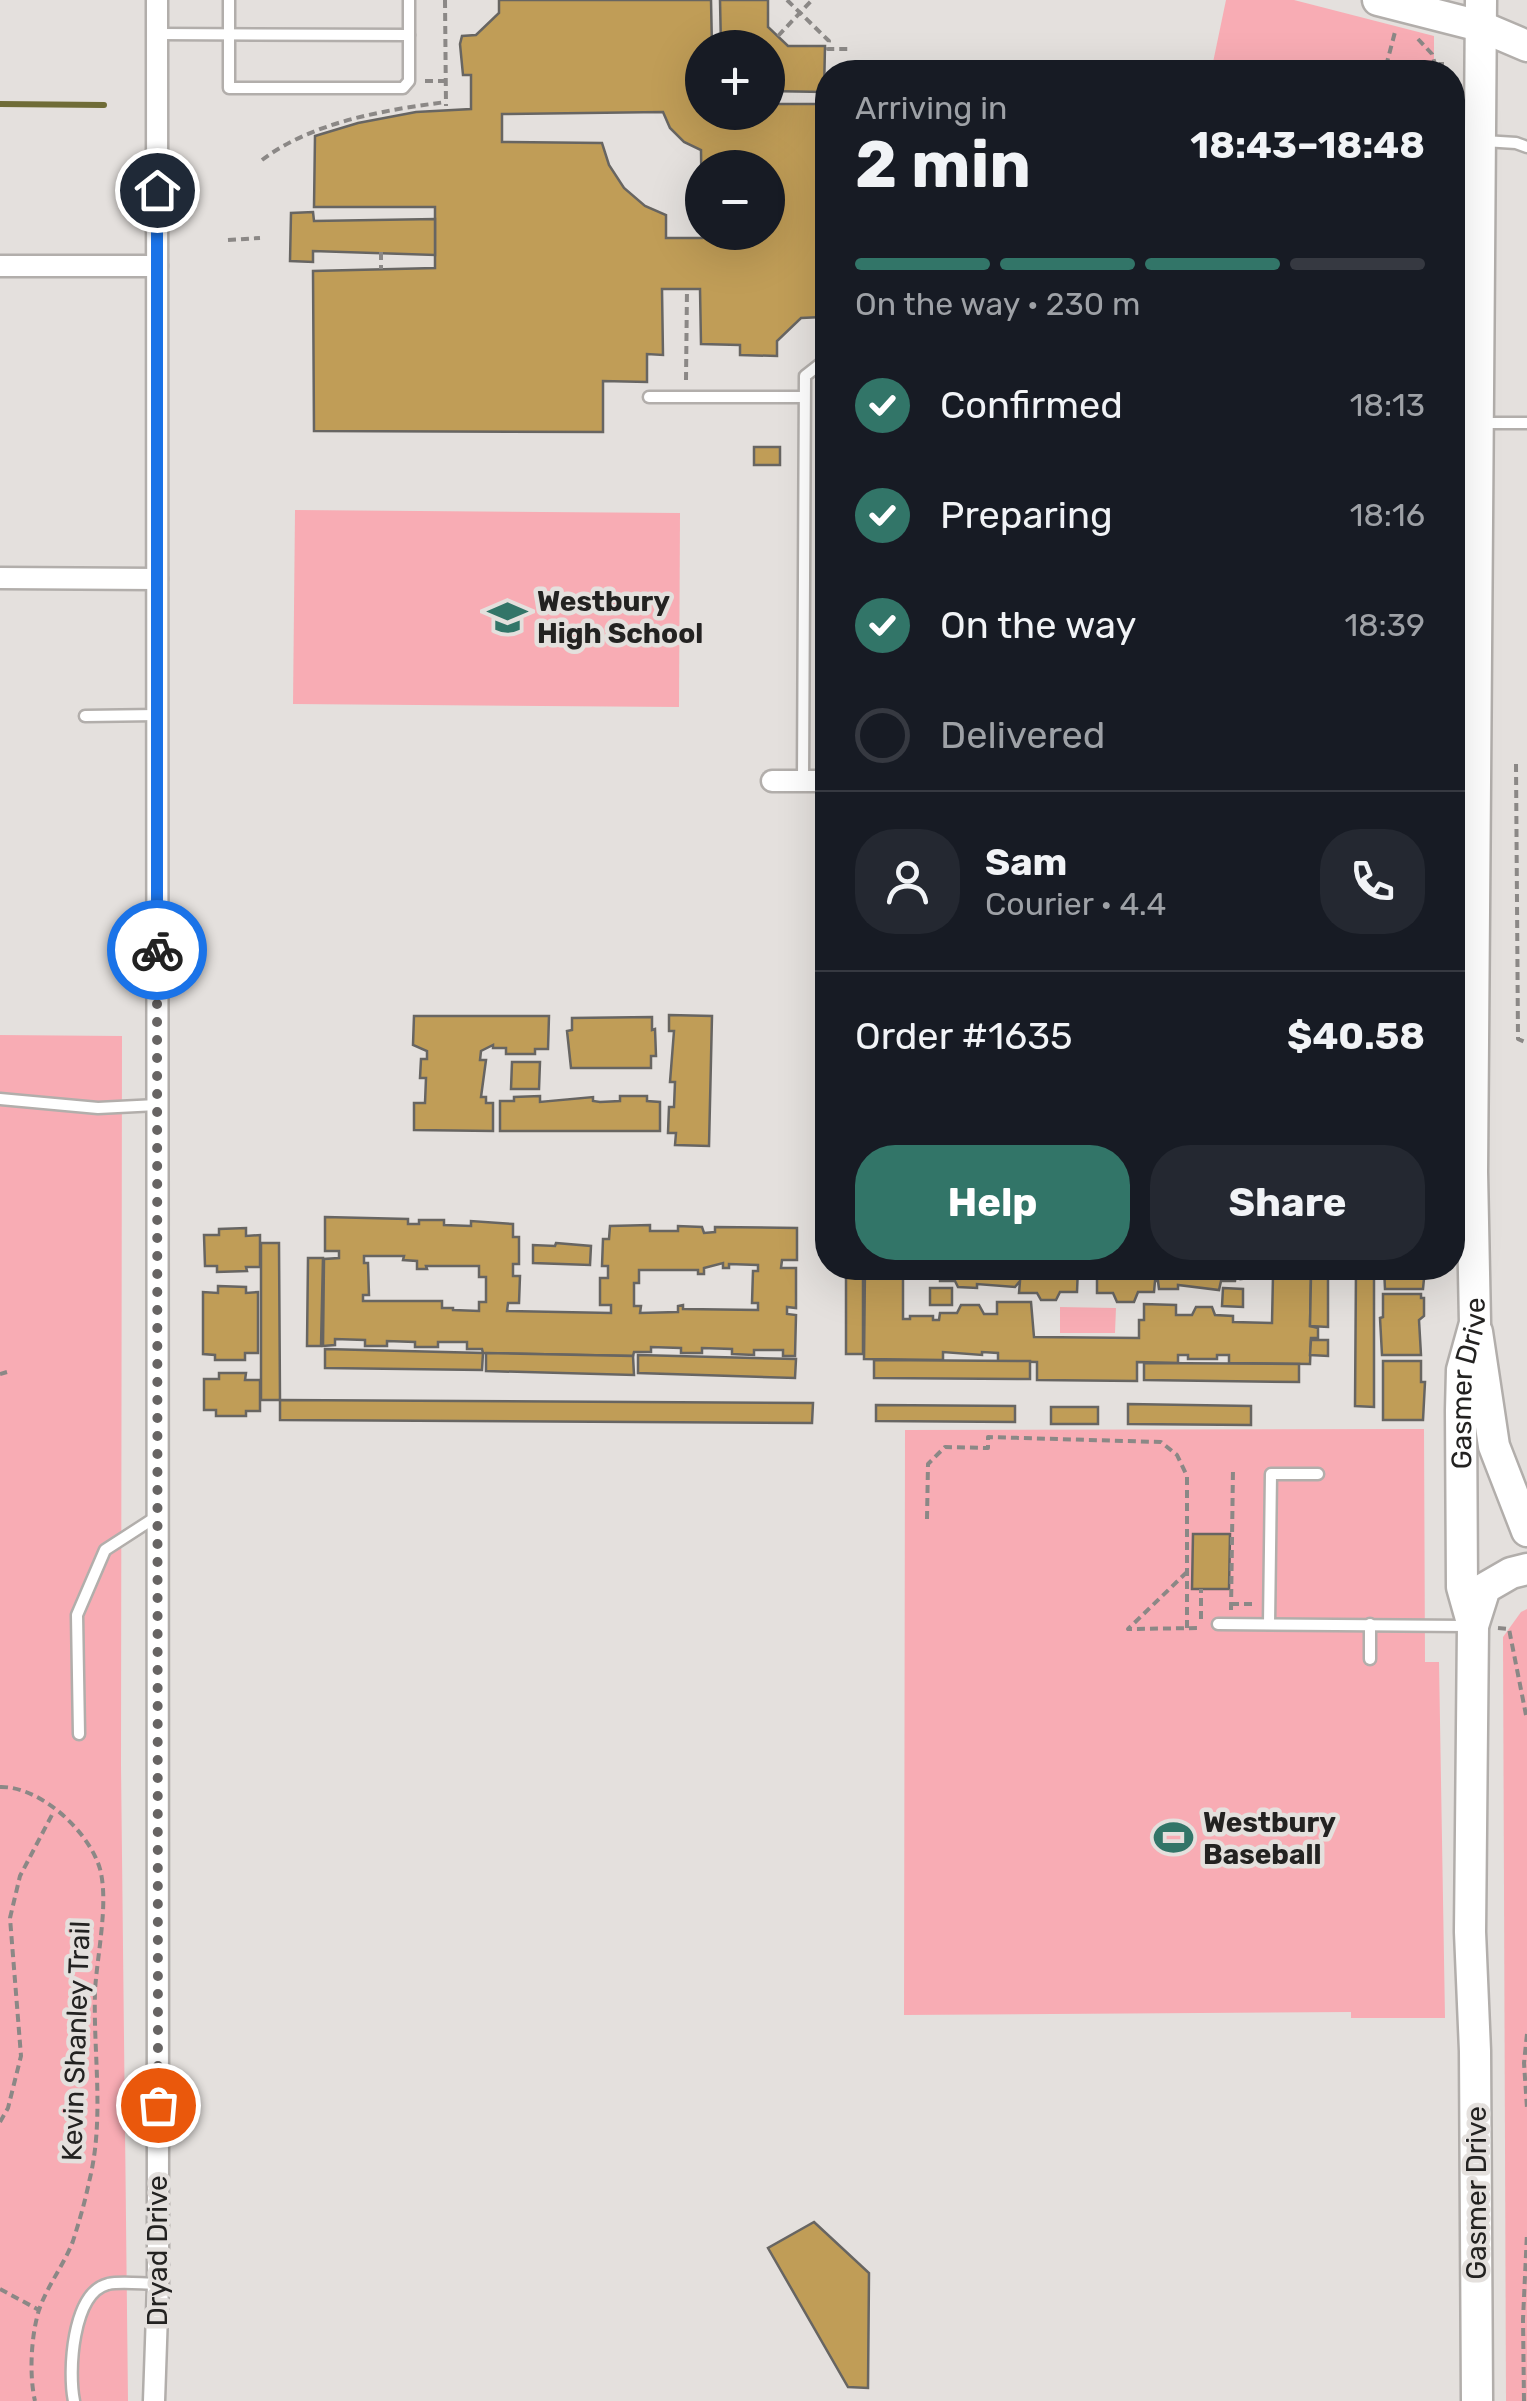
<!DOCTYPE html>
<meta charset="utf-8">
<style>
:root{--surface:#171b24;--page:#242831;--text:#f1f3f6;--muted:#9ea1a6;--line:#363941;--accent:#327568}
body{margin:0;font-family:Rubik,sans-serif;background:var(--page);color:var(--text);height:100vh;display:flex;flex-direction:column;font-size:38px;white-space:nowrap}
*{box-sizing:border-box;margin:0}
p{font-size:32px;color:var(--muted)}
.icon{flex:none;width:55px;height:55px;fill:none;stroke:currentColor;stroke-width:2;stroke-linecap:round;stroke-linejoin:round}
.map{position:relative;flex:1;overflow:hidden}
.drawer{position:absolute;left:815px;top:60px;width:650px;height:1220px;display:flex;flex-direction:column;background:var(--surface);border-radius:40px;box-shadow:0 10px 40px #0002}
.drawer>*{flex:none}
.fabs{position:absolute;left:685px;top:30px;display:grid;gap:20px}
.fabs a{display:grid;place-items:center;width:100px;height:100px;border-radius:50%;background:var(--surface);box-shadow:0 10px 40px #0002;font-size:50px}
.pin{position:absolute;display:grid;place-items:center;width:85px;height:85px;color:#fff;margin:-42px;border:5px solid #fff;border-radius:50%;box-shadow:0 2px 10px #0007}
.courier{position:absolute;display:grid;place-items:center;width:100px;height:100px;margin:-50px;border:8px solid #1a73e8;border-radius:50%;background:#fff;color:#222;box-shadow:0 2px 12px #0007}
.head em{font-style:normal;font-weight:700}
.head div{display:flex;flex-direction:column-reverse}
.head{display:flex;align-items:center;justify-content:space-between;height:170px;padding:0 40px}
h1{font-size:65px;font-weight:700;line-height:75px}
.bar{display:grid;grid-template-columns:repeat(4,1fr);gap:15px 10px;align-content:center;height:120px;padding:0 40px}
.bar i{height:12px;border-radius:8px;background:var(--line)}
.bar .selected{background:var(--accent)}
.bar p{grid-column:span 4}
.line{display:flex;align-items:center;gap:25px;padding:0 40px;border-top:2px solid var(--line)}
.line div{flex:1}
.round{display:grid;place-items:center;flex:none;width:105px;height:105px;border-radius:40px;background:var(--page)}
ol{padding:0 40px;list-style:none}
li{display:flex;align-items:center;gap:30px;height:110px}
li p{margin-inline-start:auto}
li .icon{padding:10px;border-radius:50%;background:var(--accent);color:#fff;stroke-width:4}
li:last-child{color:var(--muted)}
li i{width:55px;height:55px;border:5px solid var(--line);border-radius:50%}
.action{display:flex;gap:20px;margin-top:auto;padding:20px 40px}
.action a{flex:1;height:115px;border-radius:40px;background:var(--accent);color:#fff;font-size:40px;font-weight:700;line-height:115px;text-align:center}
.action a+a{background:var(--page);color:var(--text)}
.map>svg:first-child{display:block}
</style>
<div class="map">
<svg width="1527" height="2401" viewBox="0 0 1527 2401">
<rect width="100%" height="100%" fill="#e4e0dd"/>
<g fill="#f8acb4">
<polygon points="1226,0 1294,0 1434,36 1434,72 1211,72"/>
<polygon points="295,510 680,513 679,707 293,704"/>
<polygon points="0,1035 122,1036 121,1765 128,2401 0,2401"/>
<polygon points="1060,1307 1116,1308 1115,1333 1060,1333"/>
<polygon points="1424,1429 1425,1662 1439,1662 1445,2018 1351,2018 1351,2012 904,2015 905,1430"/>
<polygon points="1527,1609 1527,2401 1506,2401 1503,1637 1521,1612"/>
</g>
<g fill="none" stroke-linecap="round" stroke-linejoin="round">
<polyline stroke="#6f6c37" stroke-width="6" points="0,104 104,105"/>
</g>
<g fill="#c09d57" stroke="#676562" stroke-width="2.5" fill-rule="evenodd">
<path d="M499,0h212l1,48h-10v64h66v-8h55l5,48h-3l-2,124 5,1v16h-5l-1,24 -21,1 -24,23v15l-37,-1v-10l-39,-1 -1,-55h-38l1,66 -16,-1v28l-44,-1v51l-289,-1 -1,-160 122,-3v-61h-121l1,-71 43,-13 58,-11 55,-3v-34h-8l-3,-31 2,-8 14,-1 23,-22zM663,112l7,16 14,14 17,8 1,88h-36v-23l-21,-9 -21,-18 -15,-23 -7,-22 -100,-1v-28zM702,168h66v64h-66z"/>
<polygon points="720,0 768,0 768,27 788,46 825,46 824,92 768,91 768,48 721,48"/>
<polygon points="313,212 314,221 435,219 435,255 313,251 313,262 290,261 291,213"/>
<rect x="754" y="447" width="26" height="18"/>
<polygon points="669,1015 712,1016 709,1146 675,1145 676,1133 668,1133 669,1107 674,1107 675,1082 670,1082 674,1031 669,1031"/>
<polygon points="414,1016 549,1016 548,1049 535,1049 535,1054 506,1054 506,1048 493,1048 493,1045 481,1051 480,1060 486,1060 481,1097 486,1097 486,1103 493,1103 493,1131 414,1130 414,1103 425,1103 426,1078 420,1078 421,1059 427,1059 427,1051 413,1045"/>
<polygon points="652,1017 652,1030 655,1029 656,1056 651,1056 651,1068 571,1068 567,1031 572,1030 572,1018"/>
<polygon points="512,1062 540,1062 539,1089 511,1089"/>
<polygon points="540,1096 540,1102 593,1097 593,1101 600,1102 620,1101 620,1096 647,1096 647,1101 660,1102 660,1131 500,1131 500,1101 514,1101 514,1097"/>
<path d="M325,1217l83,2v5h11v-4h25v5l27,1v-5l42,3v13h6v27h-6v12h7l-1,27h-11l-1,8 104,2v-8h-11v-27h8v-12h-6l1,-27h6l1,-13 40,-1v6h28v-5l24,1 2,6 11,-1v-5l82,1v32h-15l-1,8h15v40l-9,-1v7l9,1 -1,41h-12v-6h-29v5l-22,-1v-5l-30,-1v5h-21v-5l-30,-1v5h-17l-1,4 -150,-3 -1,-4h-15v-7h-29v5h-23v-5l-28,-1v5h-22v-6l-30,-1v6l-12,1 1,-87 15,-1v-7h-14zM364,1256h40l-1,4 14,1v8h10l-1,-3h53v11h7v25h-7v9l-26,-1v-2h-11v-7h-79v-6h6l-1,-32h-4zM723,1263v5h6v-4l29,1v6h-5l-1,32h6v7l-75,-1v-4l-5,1v6l-38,1 1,-7h-7v-23h5v-13h59v4h6v-6z"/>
<polygon points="246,1228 246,1236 260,1235 260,1267 246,1267 247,1271 217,1272 217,1266 205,1266 204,1235 219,1235 219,1229"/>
<polygon points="261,1243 279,1243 280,1400 261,1400"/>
<polygon points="556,1243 591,1246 590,1265 533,1263 533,1245 555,1246"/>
<polygon points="308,1258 323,1258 321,1346 307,1346"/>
<rect x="846" y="1268" width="17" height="86"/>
<polygon points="865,1268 1078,1268 1077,1292 1060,1292 1056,1300 1041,1300 1037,1293 1019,1293 1020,1281 1015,1287 977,1284 977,1288 958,1287 955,1281 940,1281 940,1273 932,1273 932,1277 903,1273 903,1319 910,1319 910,1316 933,1316 933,1320 939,1320 940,1313 957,1313 961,1305 979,1305 984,1314 997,1314 997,1302 1031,1302 1034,1337 1139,1338 1139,1320 1144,1320 1144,1304 1176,1305 1176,1315 1192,1315 1196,1307 1212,1307 1215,1315 1233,1316 1233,1322 1272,1323 1273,1275 1241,1279 1242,1274 1236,1274 1235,1281 1221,1281 1219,1290 1178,1285 1178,1289 1159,1289 1158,1281 1155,1281 1154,1292 1138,1292 1134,1302 1117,1302 1113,1293 1097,1293 1097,1268 1319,1268 1311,1268 1311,1276 1310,1326 1318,1328 1318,1338 1311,1338 1310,1364 1229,1363 1229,1355 1217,1355 1217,1359 1188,1359 1188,1355 1178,1355 1178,1363 1137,1362 1137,1381 1037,1380 1037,1362 998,1361 998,1353 982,1352 982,1355 943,1352 943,1360 864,1359"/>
<polygon points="1356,1268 1374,1268 1374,1407 1355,1406"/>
<polygon points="1384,1268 1425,1268 1423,1289 1385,1289"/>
<polygon points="1311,1276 1328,1277 1328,1327 1310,1326"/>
<polygon points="218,1286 246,1287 246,1293 258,1292 258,1353 245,1353 245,1360 215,1360 215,1355 203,1354 203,1292 218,1293"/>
<rect x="930" y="1288" width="22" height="17"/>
<polygon points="1223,1288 1243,1289 1243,1307 1222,1306"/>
<polygon points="1383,1294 1421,1294 1421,1298 1424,1298 1424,1316 1419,1320 1421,1355 1382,1355 1380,1318 1383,1317"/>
<polygon points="1311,1340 1328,1340 1328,1356 1310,1355"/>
<polygon points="325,1349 483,1353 482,1370 325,1368"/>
<polygon points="486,1353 633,1356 634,1375 486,1371"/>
<polygon points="638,1355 796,1359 795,1378 638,1373"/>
<polygon points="874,1360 1030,1361 1030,1379 874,1378"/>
<polygon points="1383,1361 1421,1361 1421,1382 1425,1382 1423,1420 1383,1420"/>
<polygon points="1144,1363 1299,1364 1299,1382 1144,1380"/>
<polygon points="219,1373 246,1373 245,1380 260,1380 260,1411 246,1411 246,1416 216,1416 216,1410 204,1410 204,1379 219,1379"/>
<polygon points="280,1400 813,1403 812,1423 280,1420"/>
<polygon points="1128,1404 1251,1406 1251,1425 1128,1424"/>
<polygon points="876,1405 1015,1406 1015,1422 876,1421"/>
<rect x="1051" y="1407" width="47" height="17"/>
<polygon points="1193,1534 1230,1534 1229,1589 1192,1589"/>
<polygon points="814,2222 869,2273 868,2388 848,2387 768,2248"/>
</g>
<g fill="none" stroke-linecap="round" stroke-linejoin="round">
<defs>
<g id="lane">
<polyline points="229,0 229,88 403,88 409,81 409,0"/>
<polyline points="158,34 409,35"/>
<polyline points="1484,141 1516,143 1527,147"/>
<polyline points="1452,158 1476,156"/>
<polyline points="1452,385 1477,386"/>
<polyline points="649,397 804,397"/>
<polyline points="1483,423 1527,423"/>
<polyline points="85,716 157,715"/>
<polyline points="803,780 805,376 828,358"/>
<polyline points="0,1099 98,1108 157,1105"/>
<polyline points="1218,1624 1467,1626"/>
<polyline points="1269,1624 1271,1474 1318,1474"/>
<polyline points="1370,1624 1370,1659"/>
<polyline points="79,1734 77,1615 105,1550 156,1517"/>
<path d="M74,2401c-6,-29 -2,-108 34,-117 14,-3 34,0 49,0"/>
</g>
<g id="street">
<polyline points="0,266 157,266"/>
<polyline points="0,578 157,579"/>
<polyline points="772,781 828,781"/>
<polyline points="154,2401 158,2284 157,0"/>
</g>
<g id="secondary">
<polyline points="1378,0 1480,26 1527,46"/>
<polyline points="1477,1332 1494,1446 1527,1531"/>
<path id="s1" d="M1473,1626l-11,-39 -1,-177 1,-40 13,-47 -3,-151 9,-1172"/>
<polyline points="1477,2401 1475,2051 1470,1932 1473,1626 1485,1588 1511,1573 1527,1569"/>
</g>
</defs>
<use href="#lane" stroke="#b2aeab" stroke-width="15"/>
<use href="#street" stroke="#b2aeab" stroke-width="25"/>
<use href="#secondary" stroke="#b2aeab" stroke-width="35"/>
<g stroke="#8b8886" stroke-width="4" stroke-dasharray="8 5" stroke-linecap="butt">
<polyline points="445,0 446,106"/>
<polyline points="787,0 829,41 828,49 849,49"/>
<polyline points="778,36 812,0"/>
<polyline points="1418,39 1432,54 1435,64"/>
<polyline points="1386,66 1395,32"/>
<polyline points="1247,72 1251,67 1266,63 1444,64"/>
<polyline points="425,81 445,81"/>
<path d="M262,160c50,-38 122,-50 184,-58"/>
<polyline points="228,240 260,238"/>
<polyline points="381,252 381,269"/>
<polyline points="686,380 687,289"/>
<polyline points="1516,764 1518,1039 1527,1043"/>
<polyline points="0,1374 7,1372"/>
<polyline points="927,1519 928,1464 945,1447 988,1448 988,1437 1161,1442 1177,1455 1187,1476 1187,1629"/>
<polyline points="1187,1572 1128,1629 1201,1628"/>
<polyline points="1231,1604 1252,1604"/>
<polyline points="1231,1610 1233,1469"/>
<polyline points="1201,1619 1201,1589"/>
<polyline points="1498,1628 1509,1629 1526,1715"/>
<path d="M0,1787c40,-1 89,44 100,82 9,34 -3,86 -5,122 -2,63 10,128 -6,191 -4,20 -10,40 -16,59 -9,24 -26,45 -34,69 -8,26 -10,65 -4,91"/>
<polyline points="1527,2034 1524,2063 1527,2108"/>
<polyline points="0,2122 8,2108 21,2056 10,1918 20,1876 54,1811"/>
<polyline points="0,2289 39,2310"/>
<polyline points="1524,2401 1523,2319 1527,2233"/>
</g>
<use href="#lane" stroke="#fff" stroke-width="10"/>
<use href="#street" stroke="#fff" stroke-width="20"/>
<use href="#secondary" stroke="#fff" stroke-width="30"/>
</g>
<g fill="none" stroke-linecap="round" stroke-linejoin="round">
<polyline stroke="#676463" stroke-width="10" stroke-dasharray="0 18" points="157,950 158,2105"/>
<polyline stroke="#1a73e8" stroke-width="12" points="157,190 157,950"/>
</g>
<defs>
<symbol id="school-bare" viewBox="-9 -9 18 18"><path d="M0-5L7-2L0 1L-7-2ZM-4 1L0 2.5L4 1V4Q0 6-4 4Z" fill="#327568" stroke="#e4e0dd" stroke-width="2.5" paint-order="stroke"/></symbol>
<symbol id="stadium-bare" viewBox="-9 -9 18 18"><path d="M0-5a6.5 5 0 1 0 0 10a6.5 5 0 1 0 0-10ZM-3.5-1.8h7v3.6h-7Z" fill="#327568" stroke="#e4e0dd" stroke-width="2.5" paint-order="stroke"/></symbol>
</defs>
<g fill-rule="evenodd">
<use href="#school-bare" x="480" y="590" width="55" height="55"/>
<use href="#stadium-bare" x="1146" y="1810" width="55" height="55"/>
</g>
<g text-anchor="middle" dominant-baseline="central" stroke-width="9" stroke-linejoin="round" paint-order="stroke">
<g font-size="28" font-weight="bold" fill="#232221" stroke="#e4e0dd" text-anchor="start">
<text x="537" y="601">Westbury<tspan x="537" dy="32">High School</tspan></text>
<text x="1203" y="1822">Westbury<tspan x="1203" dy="32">Baseball</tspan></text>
</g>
<g font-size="28" fill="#232221" stroke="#e4e0dd">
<text stroke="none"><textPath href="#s1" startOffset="245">Gasmer Drive</textPath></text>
<text transform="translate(76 2041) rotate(-88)">Kevin Shanley Trail</text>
<text transform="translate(1476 2193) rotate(-90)">Gasmer Drive</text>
<text transform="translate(157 2251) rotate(-90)">Dryad Drive</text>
</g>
</g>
</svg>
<div class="fabs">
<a>+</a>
<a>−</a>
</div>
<div class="pin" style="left:158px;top:2105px;background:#ea580c"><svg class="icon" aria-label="bag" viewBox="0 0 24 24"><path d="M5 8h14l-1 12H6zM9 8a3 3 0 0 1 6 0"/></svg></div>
<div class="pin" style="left:157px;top:190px;background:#1f2937"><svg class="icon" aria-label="home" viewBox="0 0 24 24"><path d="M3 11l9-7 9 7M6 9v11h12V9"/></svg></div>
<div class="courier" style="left:157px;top:950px"><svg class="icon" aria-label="bike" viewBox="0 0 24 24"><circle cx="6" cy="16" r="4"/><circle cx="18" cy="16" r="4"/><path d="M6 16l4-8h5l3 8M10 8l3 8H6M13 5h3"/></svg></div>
<section class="drawer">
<div class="head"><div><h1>2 min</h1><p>Arriving in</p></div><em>18:43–18:48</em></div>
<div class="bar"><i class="selected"></i><i class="selected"></i><i class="selected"></i><i></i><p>On the way · 230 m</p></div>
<ol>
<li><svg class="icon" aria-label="check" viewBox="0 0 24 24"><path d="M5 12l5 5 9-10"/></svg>Confirmed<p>18:13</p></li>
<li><svg class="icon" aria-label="check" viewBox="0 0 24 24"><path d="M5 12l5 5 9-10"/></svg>Preparing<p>18:16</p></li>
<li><svg class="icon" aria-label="check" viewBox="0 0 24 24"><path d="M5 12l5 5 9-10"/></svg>On the way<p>18:39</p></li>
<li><i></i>Delivered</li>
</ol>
<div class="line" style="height:180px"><a class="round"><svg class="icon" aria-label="person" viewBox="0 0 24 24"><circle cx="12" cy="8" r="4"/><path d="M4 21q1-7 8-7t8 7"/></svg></a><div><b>Sam</b><p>Courier · 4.4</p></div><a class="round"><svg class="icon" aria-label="phone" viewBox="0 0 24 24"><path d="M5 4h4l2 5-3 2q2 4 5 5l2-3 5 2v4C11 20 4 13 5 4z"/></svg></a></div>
<div class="line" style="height:130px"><div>Order #1635</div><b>$40.58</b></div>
<div class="action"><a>Help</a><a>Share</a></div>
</section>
</div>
